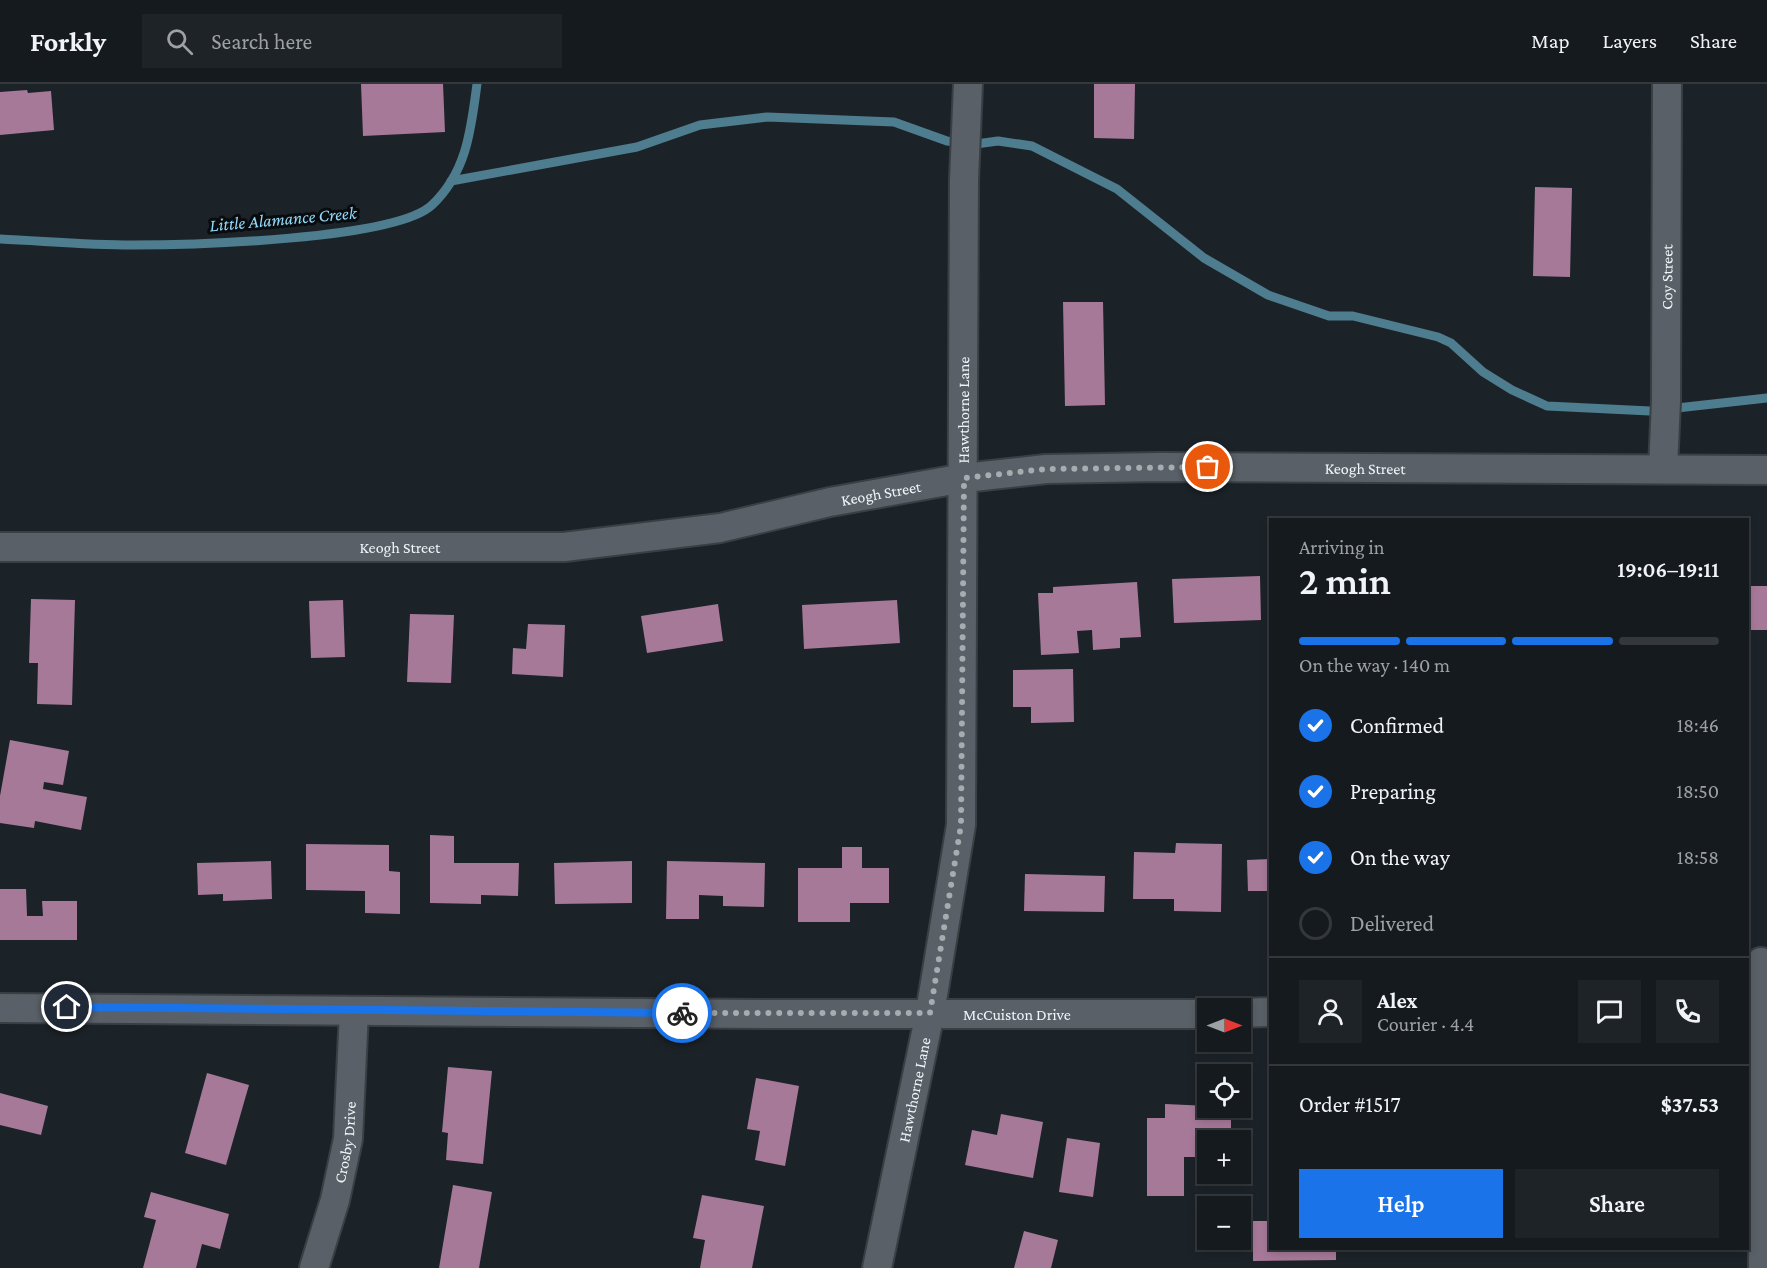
<!DOCTYPE html>
<meta charset="utf-8">
<style>
:root{--surface:#151a1e;--page:#1e2327;--text:#f1f3f6;--muted:#9da1a4;--line:#34383c;--accent:#1a73e8}
body{margin:0;font-family:"Crimson Pro",serif;background:var(--page);color:var(--text);height:100vh;display:flex;flex-direction:column;font-size:22px;white-space:nowrap}
*{box-sizing:border-box;margin:0}
p{font-size:20px;color:var(--muted)}
.icon{flex:none;width:33px;height:33px;fill:none;stroke:currentColor;stroke-width:2;stroke-linecap:round;stroke-linejoin:round}
.map{position:relative;flex:1;overflow:hidden}
.sheet{position:absolute;left:1269px;top:434px;width:480px;height:732px;display:flex;flex-direction:column;background:var(--surface);border-radius:0px;box-shadow:0 3px 9px #0003,0 0 0 2px var(--line)}
.sheet>*{flex:none}
.needle{width:39px;rotate:90deg}
.buttons{position:absolute;left:1197px;top:914px;display:grid;gap:12px}
.buttons a{display:grid;place-items:center;width:54px;height:54px;border-radius:0px;background:var(--surface);box-shadow:0 3px 9px #0003,0 0 0 2px var(--line);font-size:30px}
.pin{position:absolute;display:grid;place-items:center;width:51px;height:51px;color:#fff;margin:-26px;border:3px solid #fff;border-radius:50%;box-shadow:0 2px 6px #0007}
.courier{position:absolute;display:grid;place-items:center;width:60px;height:60px;margin:-30px;border:4px solid #1a73e8;border-radius:50%;background:#fff;color:#222;box-shadow:0 2px 8px #0007}
.overview em{font-style:normal;font-weight:600}
.overview div{display:flex;flex-direction:column-reverse}
.overview{display:flex;align-items:center;justify-content:space-between;height:102px;padding:0 30px}
h1{font-size:39px;font-weight:600;line-height:45px}
.bar{display:grid;grid-template-columns:repeat(4,1fr);gap:9px 6px;align-content:center;height:72px;padding:0 30px}
.bar i{height:8px;border-radius:4px;background:var(--line)}
.bar .current{background:var(--accent)}
.bar p{grid-column:span 4}
.line{display:flex;align-items:center;gap:15px;padding:0 30px;border-top:2px solid var(--line)}
.line div{flex:1}
.round{display:grid;place-items:center;flex:none;width:63px;height:63px;border-radius:0px;background:var(--page)}
ol{padding:0 30px;list-style:none}
li{display:flex;align-items:center;gap:18px;height:66px}
li p{margin-inline-start:auto}
li .icon{padding:6px;border-radius:50%;background:var(--accent);color:#fff;stroke-width:4}
li:last-child{color:var(--muted)}
li i{width:33px;height:33px;border:3px solid var(--line);border-radius:50%}
.action{display:flex;gap:12px;margin-top:auto;padding:12px 30px}
.action a{flex:1;height:69px;border-radius:0px;background:var(--accent);color:#fff;font-size:24px;font-weight:600;line-height:69px;text-align:center}
.action a+a{background:var(--page);color:var(--text)}
header{display:flex;align-items:center;gap:36px;box-sizing:border-box;height:84px;padding:0 30px;background:var(--surface);border-bottom:2px solid var(--line)}
header strong{font-size:28px}
nav{display:flex;gap:33px;margin-inline-start:auto;font-size:21px}
.search{width:420px;height:54px;background:var(--page);display:flex;align-items:center;gap:15px;box-sizing:border-box;padding:0 21px;border-radius:0px;color:var(--muted);font-size:22px}
.map>svg:first-child{display:block}
</style>
<header>
<strong>Forkly</strong>
<div class="search"><svg class="icon" aria-label="search" viewBox="0 0 24 24"><circle cx="10" cy="10" r="6"/><path d="M15 15l6 6"/></svg>Search here</div>
<nav><a>Map</a><a>Layers</a><a>Share</a></nav>
</header>
<div class="map">
<svg width="1767" height="1184" viewBox="0 0 1767 1184">
<rect width="100%" height="100%" fill="#1c2328"/>
<g fill="none" stroke-linecap="round" stroke-linejoin="round">
<g stroke="#4e7d8f" stroke-width="9">
<polyline points="451,97 637,63 700,41 767,33 894,38 947,57 976,60 998,57 1032,62 1117,105 1204,174 1268,211 1329,232 1353,232 1438,253 1451,259 1483,288 1512,306 1547,322 1650,327 1767,314"/>
<path d="M0,155c44,2 88,6 132,6 57,0 263,-5 300,-40 35,-33 39,-76 45,-121"/>
</g>
</g>
<g fill="#a77999">
<polygon points="361,0 443,0 445,48 363,52"/>
<polygon points="1094,0 1135,0 1134,55 1094,54"/>
<polygon points="27,6 28,9 51,7 54,46 0,51 0,8"/>
<polygon points="1535,103 1572,104 1570,193 1533,192"/>
<polygon points="1063,218 1103,218 1105,321 1065,322"/>
<polygon points="1260,492 1261,536 1174,539 1172,495"/>
<polygon points="1137,498 1141,553 1120,554 1120,564 1093,566 1092,546 1077,547 1079,569 1041,571 1038,509 1053,509 1053,503"/>
<rect x="1748" y="502" width="19" height="44"/>
<polygon points="31,515 75,516 72,621 37,620 38,579 29,579"/>
<polygon points="343,516 345,573 311,574 309,517"/>
<polygon points="897,516 900,559 804,565 802,521"/>
<polygon points="718,520 723,557 647,569 641,532"/>
<polygon points="410,530 454,531 451,599 407,598"/>
<polygon points="528,540 565,541 563,593 512,590 513,564 526,565"/>
<polygon points="1073,585 1074,638 1031,639 1031,623 1013,623 1013,586"/>
<polygon points="10,656 69,667 63,701 44,698 43,705 87,713 81,746 35,737 34,744 0,739 0,712"/>
<polygon points="430,751 454,752 454,779 519,779 518,812 481,811 481,820 430,819"/>
<polygon points="1176,759 1222,760 1221,828 1174,827 1174,815 1133,815 1134,768 1175,769"/>
<polygon points="306,760 389,761 389,787 400,788 400,830 365,829 365,807 306,806"/>
<polygon points="842,763 862,763 862,784 889,784 889,819 850,819 850,838 798,838 798,784 842,784"/>
<polygon points="1270,775 1270,807 1248,807 1247,776"/>
<polygon points="271,777 272,815 223,817 223,810 198,811 197,779"/>
<polygon points="632,777 632,819 555,820 554,779"/>
<polygon points="667,777 765,779 764,823 723,822 723,812 699,811 699,835 666,835"/>
<polygon points="1025,790 1105,792 1104,828 1024,827"/>
<polygon points="0,805 26,805 27,832 43,832 42,817 77,817 77,856 0,856"/>
<polygon points="448,983 492,987 483,1080 446,1076 448,1049 442,1048"/>
<polygon points="207,989 249,1001 226,1081 185,1069"/>
<polygon points="756,994 799,1002 785,1082 755,1076 760,1047 747,1045"/>
<polygon points="0,1009 48,1022 41,1051 0,1041"/>
<polygon points="1165,1020 1231,1023 1231,1056 1208,1056 1208,1073 1184,1073 1184,1112 1147,1112 1147,1034 1165,1034"/>
<polygon points="1001,1030 1043,1038 1033,1094 965,1081 972,1046 997,1051"/>
<polygon points="1067,1054 1100,1059 1093,1113 1059,1108"/>
<polygon points="453,1101 492,1108 479,1184 439,1184"/>
<polygon points="151,1108 229,1130 220,1165 202,1160 196,1184 143,1184 156,1136 144,1133"/>
<polygon points="702,1111 764,1122 752,1184 700,1184 705,1156 693,1154"/>
<polygon points="1253,1137 1270,1137 1270,1164 1336,1164 1336,1176 1253,1177"/>
<polygon points="1024,1147 1058,1156 1051,1184 1014,1184"/>
</g>
<g fill="none" stroke-linecap="round" stroke-linejoin="round">
<defs>
<g id="minor">
<path id="s1" d="M1663,385l3,-68 1,-317"/>
<path id="s2" d="M0,463h564l156,-19 110,-26 134,-24 82,-9 114,-2 607,3"/>
<polyline points="1761,878 1764,1016 1763,1184"/>
<path id="s3" d="M0,924l767,6h441"/>
<polyline points="1240,929 1270,928"/>
<path id="s4" d="M314,1184l21,-68 13,-61 6,-128"/>
<path id="s5" d="M877,1184l53,-255 31,-188 3,-645 4,-96"/>
</g>
</defs>
<use href="#minor" stroke="#3a3f44" stroke-width="32"/>
<use href="#minor" stroke="#596067" stroke-width="28"/>
</g>
<g fill="none" stroke-linecap="round" stroke-linejoin="round">
<polyline stroke="#a6acb0" stroke-width="6" stroke-dasharray="0 10.8" points="682,929 930,929 961,741 964,394 1046,385 1208,383"/>
<polyline stroke="#1a73e8" stroke-width="8" points="67,923 682,929"/>
</g>
<g text-anchor="middle" dominant-baseline="central" stroke-width="6" stroke-linejoin="round" paint-order="stroke">
<g font-size="16" fill="#f0f5f9" stroke="#090c0e">
<text stroke="none"><textPath href="#s1" startOffset="192">Coy Street</textPath></text>
<text stroke="none"><textPath href="#s5" startOffset="866">Hawthorne Lane</textPath></text>
<text stroke="none"><textPath href="#s2" startOffset="1372">Keogh Street</textPath></text>
<text stroke="none"><textPath href="#s2" startOffset="886">Keogh Street</textPath></text>
<text stroke="none"><textPath href="#s2" startOffset="400">Keogh Street</textPath></text>
<text stroke="none"><textPath href="#s3" startOffset="1017">McCuiston Drive</textPath></text>
<text stroke="none"><textPath href="#s5" startOffset="182">Hawthorne Lane</textPath></text>
<text stroke="none"><textPath href="#s4" startOffset="130">Crosby Drive</textPath></text>
</g>
<g font-size="18" font-style="italic" fill="#95d9fa" stroke="#090c0e">
<text transform="translate(283 135) rotate(-5)">Little Alamance Creek</text>
</g>
</g>
</svg>
<div class="buttons">
<a><svg class="needle" viewBox="-14 -14 28 28"><path d="M0-13l5 13h-10z" fill="#e53935"/><path d="M0 13l5-13h-10z" fill="#9da1a4"/></svg></a>
<a><svg class="icon" aria-label="locate" viewBox="0 0 24 24"><circle cx="12" cy="12" r="6"/><path d="M12 2v4M12 18v4M2 12h4M18 12h4"/></svg></a>
<a>+</a>
<a>−</a>
</div>
<div class="pin" style="left:1208px;top:383px;background:#ea580c"><svg class="icon" aria-label="bag" viewBox="0 0 24 24"><path d="M5 8h14l-1 12H6zM9 8a3 3 0 0 1 6 0"/></svg></div>
<div class="pin" style="left:67px;top:923px;background:#1f2937"><svg class="icon" aria-label="home" viewBox="0 0 24 24"><path d="M3 11l9-7 9 7M6 9v11h12V9"/></svg></div>
<div class="courier" style="left:682px;top:929px"><svg class="icon" aria-label="bike" viewBox="0 0 24 24"><circle cx="6" cy="16" r="4"/><circle cx="18" cy="16" r="4"/><path d="M6 16l4-8h5l3 8M10 8l3 8H6M13 5h3"/></svg></div>
<section class="sheet">
<div class="overview"><div><h1>2 min</h1><p>Arriving in</p></div><em>19:06–19:11</em></div>
<div class="bar"><i class="current"></i><i class="current"></i><i class="current"></i><i></i><p>On the way · 140 m</p></div>
<ol>
<li><svg class="icon" aria-label="check" viewBox="0 0 24 24"><path d="M5 12l5 5 9-10"/></svg>Confirmed<p>18:46</p></li>
<li><svg class="icon" aria-label="check" viewBox="0 0 24 24"><path d="M5 12l5 5 9-10"/></svg>Preparing<p>18:50</p></li>
<li><svg class="icon" aria-label="check" viewBox="0 0 24 24"><path d="M5 12l5 5 9-10"/></svg>On the way<p>18:58</p></li>
<li><i></i>Delivered</li>
</ol>
<div class="line" style="height:108px"><a class="round"><svg class="icon" aria-label="person" viewBox="0 0 24 24"><circle cx="12" cy="8" r="4"/><path d="M4 21q1-7 8-7t8 7"/></svg></a><div><b>Alex</b><p>Courier · 4.4</p></div><a class="round"><svg class="icon" aria-label="chat" viewBox="0 0 24 24"><path d="M4 5h16v11H9l-5 4z"/></svg></a><a class="round"><svg class="icon" aria-label="phone" viewBox="0 0 24 24"><path d="M5 4h4l2 5-3 2q2 4 5 5l2-3 5 2v4C11 20 4 13 5 4z"/></svg></a></div>
<div class="line" style="height:78px"><div>Order #1517</div><b>$37.53</b></div>
<div class="action"><a>Help</a><a>Share</a></div>
</section>
</div>
